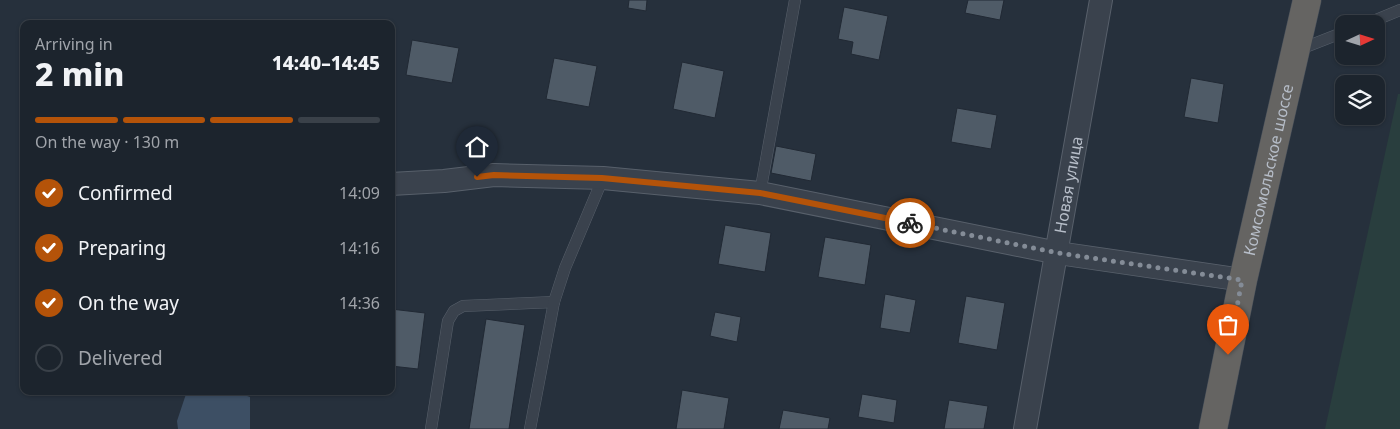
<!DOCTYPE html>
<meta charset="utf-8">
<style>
:root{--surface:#1c242d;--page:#252c35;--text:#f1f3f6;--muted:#a0a4aa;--line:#3a4149;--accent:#b45309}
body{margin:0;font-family:"Noto Sans",sans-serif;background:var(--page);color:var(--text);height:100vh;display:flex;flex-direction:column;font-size:19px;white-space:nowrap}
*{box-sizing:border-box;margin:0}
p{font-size:16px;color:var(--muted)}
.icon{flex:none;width:28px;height:28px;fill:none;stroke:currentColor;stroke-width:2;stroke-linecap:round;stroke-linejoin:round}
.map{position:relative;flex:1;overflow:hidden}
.details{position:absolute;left:20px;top:20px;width:375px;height:375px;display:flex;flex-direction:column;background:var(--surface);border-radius:10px;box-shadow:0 1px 4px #0004,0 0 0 1px var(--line)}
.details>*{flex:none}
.needle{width:32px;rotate:86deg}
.buttons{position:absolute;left:1335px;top:15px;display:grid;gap:10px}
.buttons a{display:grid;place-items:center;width:50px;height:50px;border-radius:10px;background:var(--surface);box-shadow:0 1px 4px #0004,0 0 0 1px var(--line);font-size:25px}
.pin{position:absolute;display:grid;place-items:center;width:42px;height:42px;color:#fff;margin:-51px -21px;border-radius:50% 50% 50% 0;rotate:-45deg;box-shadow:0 0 5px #0007}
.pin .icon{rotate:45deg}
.courier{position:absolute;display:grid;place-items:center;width:50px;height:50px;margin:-25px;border:4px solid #b45309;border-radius:50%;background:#fff;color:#222;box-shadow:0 1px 6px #0007}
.overview em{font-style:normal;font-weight:800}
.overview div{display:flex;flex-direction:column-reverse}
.overview{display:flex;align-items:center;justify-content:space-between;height:85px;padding:0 15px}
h1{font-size:32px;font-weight:800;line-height:38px}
.bar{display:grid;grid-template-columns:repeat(4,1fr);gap:8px 5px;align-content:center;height:60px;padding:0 15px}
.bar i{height:6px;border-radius:4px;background:var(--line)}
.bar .active{background:var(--accent)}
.bar p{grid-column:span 4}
ol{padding:0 15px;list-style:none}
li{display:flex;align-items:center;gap:15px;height:55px}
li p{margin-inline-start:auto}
li .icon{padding:5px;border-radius:50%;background:var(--accent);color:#fff;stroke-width:4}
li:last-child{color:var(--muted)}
li i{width:28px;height:28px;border:2px solid var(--line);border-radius:50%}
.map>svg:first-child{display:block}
</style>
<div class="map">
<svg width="1400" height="429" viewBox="0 0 1400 429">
<rect width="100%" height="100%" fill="#26303c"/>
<polygon fill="#293e3e" points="1398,94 1400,94 1400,429 1325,429"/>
<polygon fill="#3d4f64" points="187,391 233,391 250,397 250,429 178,429 177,421"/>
<g fill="#4f5b67" stroke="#212934">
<polygon points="629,0 647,0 646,11 628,8"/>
<polygon points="968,0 1004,0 1000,20 965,13"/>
<polygon points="844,7 888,16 879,60 851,54 853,42 838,39"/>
<polygon points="412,40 459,48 452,83 406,75"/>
<polygon points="554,58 597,66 589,107 546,99"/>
<polygon points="682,62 724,71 715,118 673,109"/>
<polygon points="1191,78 1224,84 1218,123 1184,117"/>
<polygon points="957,108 997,115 991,149 951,142"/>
<polygon points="776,146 816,154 811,181 771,173"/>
<polygon points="725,225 771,233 765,272 718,264"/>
<polygon points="825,237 871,245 865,285 818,277"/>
<polygon points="885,294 916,300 910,333 880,328"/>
<polygon points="966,296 1005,303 997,350 958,343"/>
<polygon points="391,309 425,313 418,369 391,366"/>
<polygon points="715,312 741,317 737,342 710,336"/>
<polygon points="486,319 525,325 509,429 469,429"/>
<polygon points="682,390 729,398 724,429 676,429"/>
<polygon points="862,394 897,400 894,423 858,417"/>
<polygon points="949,400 988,406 984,429 944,429"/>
<polygon points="783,410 830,418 828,429 779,429"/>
</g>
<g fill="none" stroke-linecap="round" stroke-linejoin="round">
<defs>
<g id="service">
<polyline points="1366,24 1400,10"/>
<polyline points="1298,50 1344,32"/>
<polyline points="760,193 795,0"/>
<polyline points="431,429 448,321 454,311 463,306 554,302"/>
<polyline points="530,429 554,302 565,268 603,178"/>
</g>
<g id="minor">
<polyline points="391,184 444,181 494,175 603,178 760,193 1058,253 1243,280"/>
<path id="s1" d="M1025,429l76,-429"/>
</g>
<g id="trunk">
<path id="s2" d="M1213,429l30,-149 64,-280"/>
</g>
</defs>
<use href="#service" stroke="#58606b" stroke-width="12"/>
<use href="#minor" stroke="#58606b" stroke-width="24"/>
<use href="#trunk" stroke="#454d58" stroke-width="29"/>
<use href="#service" stroke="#3a424d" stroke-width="11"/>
<use href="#minor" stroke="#3a424d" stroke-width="22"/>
<use href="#trunk" stroke="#656462" stroke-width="28"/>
</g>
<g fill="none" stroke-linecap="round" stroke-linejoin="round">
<polyline stroke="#848c97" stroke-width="5" stroke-dasharray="0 9" points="910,223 1058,253 1242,280 1228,355"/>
<polyline stroke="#b45309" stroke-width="6" points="477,177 494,175 602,178 760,193 910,223"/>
</g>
<g text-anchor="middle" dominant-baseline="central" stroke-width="4.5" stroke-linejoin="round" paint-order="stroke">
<g font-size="16" fill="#b6bdc8" stroke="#1f2732">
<text stroke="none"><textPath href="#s2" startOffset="265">Комсомольское шоссе</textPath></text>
<text stroke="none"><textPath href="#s1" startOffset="248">Новая улица</textPath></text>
</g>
</g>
</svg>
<div class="buttons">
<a><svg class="needle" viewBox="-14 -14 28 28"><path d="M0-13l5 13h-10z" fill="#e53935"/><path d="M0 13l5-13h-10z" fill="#a0a4aa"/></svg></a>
<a><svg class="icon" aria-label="layers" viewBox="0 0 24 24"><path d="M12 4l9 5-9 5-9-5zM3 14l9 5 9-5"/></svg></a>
</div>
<div class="pin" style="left:1228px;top:355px;background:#ea580c"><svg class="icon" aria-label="bag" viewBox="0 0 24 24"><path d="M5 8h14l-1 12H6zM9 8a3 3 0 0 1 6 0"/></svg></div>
<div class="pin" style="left:477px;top:177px;background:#1f2937"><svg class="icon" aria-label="home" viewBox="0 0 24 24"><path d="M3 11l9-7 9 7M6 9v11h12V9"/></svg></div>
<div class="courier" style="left:910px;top:223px"><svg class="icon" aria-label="bike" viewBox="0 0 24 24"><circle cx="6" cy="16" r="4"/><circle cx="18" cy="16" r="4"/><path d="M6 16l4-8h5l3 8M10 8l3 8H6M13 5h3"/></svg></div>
<section class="details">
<div class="overview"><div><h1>2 min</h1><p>Arriving in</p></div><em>14:40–14:45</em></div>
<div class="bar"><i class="active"></i><i class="active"></i><i class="active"></i><i></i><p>On the way · 130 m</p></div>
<ol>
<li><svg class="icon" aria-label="check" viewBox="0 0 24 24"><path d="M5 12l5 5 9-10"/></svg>Confirmed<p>14:09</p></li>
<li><svg class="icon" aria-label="check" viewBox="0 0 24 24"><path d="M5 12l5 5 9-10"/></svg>Preparing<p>14:16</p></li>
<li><svg class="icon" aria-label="check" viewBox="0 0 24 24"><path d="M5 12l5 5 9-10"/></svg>On the way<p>14:36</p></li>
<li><i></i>Delivered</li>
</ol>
</section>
</div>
